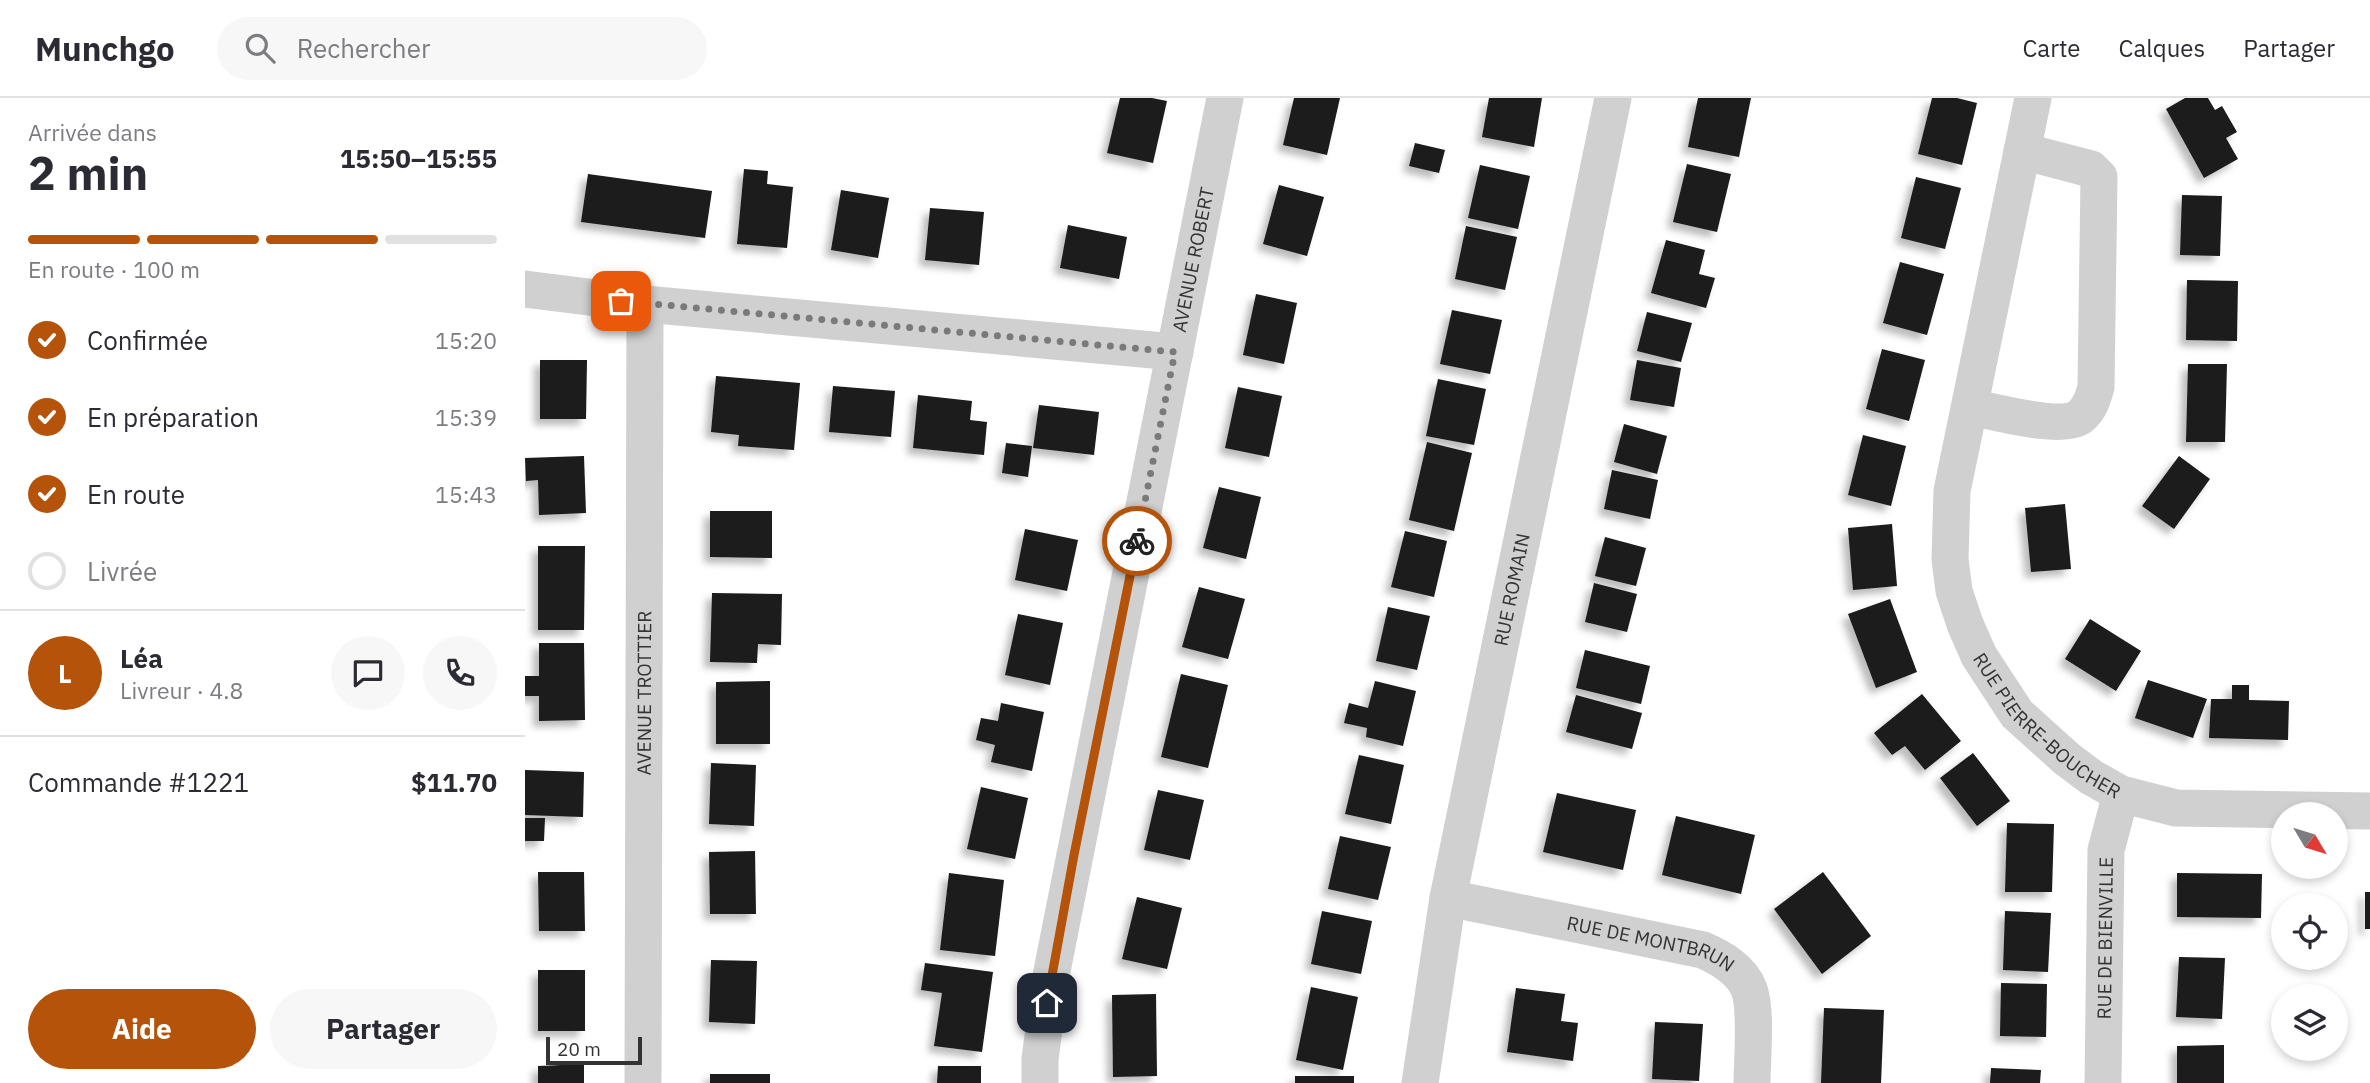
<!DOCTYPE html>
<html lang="fr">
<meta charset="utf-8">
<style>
:root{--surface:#fff;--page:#f7f7f7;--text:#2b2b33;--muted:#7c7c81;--line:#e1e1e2;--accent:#b45309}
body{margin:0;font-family:"IBM Plex Sans",sans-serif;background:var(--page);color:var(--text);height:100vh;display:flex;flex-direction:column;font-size:26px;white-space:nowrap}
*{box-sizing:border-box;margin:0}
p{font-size:23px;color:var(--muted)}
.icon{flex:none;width:38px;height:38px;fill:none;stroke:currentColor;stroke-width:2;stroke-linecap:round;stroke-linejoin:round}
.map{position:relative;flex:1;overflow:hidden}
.panel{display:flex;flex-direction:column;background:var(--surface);width:525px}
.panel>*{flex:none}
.needle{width:46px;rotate:128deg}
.controls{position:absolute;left:1746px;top:704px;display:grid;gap:14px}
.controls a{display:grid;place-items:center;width:77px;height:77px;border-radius:50%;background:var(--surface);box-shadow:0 4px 10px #0003;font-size:35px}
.scale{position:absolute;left:21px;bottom:18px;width:96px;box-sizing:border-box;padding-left:7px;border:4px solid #333;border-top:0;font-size:19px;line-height:24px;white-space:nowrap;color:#333;-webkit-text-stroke:5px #fff;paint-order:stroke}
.pin{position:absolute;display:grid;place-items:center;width:60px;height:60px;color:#fff;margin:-30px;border-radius:14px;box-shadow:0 4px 10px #0006}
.courier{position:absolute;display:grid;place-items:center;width:70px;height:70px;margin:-35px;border:5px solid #b45309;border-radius:50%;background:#fff;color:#222;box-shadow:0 2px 9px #0007}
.overview em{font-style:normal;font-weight:700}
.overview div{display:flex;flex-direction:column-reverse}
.overview{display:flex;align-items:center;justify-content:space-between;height:119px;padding:0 28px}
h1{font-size:46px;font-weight:700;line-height:52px}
.bar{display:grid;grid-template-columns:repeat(4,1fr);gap:10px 7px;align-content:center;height:84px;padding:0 28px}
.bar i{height:9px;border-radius:5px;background:var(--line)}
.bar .active{background:var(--accent)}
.bar p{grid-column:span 4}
.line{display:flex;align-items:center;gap:18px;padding:0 28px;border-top:2px solid var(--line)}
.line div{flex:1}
.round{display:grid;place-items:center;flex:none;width:74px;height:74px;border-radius:37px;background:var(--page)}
ol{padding:0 28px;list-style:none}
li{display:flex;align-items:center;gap:21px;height:77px}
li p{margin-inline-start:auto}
li .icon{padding:7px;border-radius:50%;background:var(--accent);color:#fff;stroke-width:4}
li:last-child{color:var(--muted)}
li i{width:38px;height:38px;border:4px solid var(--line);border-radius:50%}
.button{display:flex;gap:14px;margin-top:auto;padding:14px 28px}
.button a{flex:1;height:80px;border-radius:42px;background:var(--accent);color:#fff;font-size:28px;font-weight:700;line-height:80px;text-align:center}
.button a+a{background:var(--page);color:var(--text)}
header{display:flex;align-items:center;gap:42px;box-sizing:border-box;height:98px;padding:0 35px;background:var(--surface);border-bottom:2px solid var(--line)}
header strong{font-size:33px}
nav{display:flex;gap:38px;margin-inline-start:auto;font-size:24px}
.search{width:490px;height:63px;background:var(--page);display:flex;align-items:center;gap:18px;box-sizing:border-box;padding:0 24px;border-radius:38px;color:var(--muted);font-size:26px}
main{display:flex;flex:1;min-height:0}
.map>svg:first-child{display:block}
</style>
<header>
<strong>Munchgo</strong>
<div class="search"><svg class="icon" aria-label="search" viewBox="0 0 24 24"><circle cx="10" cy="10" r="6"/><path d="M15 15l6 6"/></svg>Rechercher</div>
<nav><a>Carte</a><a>Calques</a><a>Partager</a></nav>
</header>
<main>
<section class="panel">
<div class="overview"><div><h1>2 min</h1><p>Arrivée dans</p></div><em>15:50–15:55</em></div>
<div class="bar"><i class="active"></i><i class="active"></i><i class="active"></i><i></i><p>En route · 100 m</p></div>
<ol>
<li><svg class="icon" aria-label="check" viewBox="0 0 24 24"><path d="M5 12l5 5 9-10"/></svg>Confirmée<p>15:20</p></li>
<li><svg class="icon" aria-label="check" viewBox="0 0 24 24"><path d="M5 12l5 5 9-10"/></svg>En préparation<p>15:39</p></li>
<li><svg class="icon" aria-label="check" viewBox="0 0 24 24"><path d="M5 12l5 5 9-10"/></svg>En route<p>15:43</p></li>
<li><i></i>Livrée</li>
</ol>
<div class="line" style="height:126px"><b class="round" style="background:var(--accent);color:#fff">L</b><div><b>Léa</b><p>Livreur · 4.8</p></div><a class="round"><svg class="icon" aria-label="chat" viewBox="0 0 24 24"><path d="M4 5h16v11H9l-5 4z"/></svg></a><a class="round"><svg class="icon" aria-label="phone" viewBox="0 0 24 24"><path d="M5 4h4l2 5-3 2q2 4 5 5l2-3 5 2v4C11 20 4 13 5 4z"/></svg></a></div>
<div class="line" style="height:91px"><div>Commande #1221</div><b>$11.70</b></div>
<div class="button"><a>Aide</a><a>Partager</a></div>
</section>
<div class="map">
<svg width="1845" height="985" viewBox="0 0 1845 985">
<defs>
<filter id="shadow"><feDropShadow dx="-6" dy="6" stdDeviation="3.5" flood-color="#0004"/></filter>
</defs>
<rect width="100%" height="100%" fill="#fff"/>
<g fill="#1a1a1a" filter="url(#shadow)">
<polygon points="595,0 627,0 642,3 628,65 582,55"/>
<polygon points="769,0 815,0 802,57 758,47"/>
<polygon points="964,0 1017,0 1009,49 957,39"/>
<polygon points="1173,0 1226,0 1214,59 1163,49"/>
<polygon points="1407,0 1432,0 1452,5 1437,67 1393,56"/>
<polygon points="1660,0 1683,0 1690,12 1697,8 1712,34 1701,40 1713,61 1679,80 1641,11"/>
<polygon points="890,45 920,52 914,75 884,68"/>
<polygon points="1162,66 1206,76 1192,134 1148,124"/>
<polygon points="955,67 1005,78 993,131 943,120"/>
<polygon points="219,71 243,73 242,86 268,89 262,150 212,146"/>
<polygon points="63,76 187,93 180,140 56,124"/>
<polygon points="1391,79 1436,90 1420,151 1376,140"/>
<polygon points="754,87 799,99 782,158 738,146"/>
<polygon points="316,92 364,100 353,160 306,152"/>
<polygon points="1657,97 1697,98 1695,158 1655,157"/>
<polygon points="405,110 459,114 454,167 400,162"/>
<polygon points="543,127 602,139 594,181 535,170"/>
<polygon points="941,128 992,139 980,192 930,181"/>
<polygon points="1141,142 1180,152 1174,176 1190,180 1181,210 1126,195"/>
<polygon points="1375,164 1419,176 1402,237 1358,225"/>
<polygon points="1662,182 1713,183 1712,243 1661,242"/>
<polygon points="731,196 772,205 759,266 718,257"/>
<polygon points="927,212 977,222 965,276 915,266"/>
<polygon points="1122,214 1167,225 1156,264 1112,253"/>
<polygon points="1357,251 1400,262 1384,323 1341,311"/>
<polygon points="15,262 62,262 61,321 15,321"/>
<polygon points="1112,262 1156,270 1149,309 1105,302"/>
<polygon points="1663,266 1702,266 1700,344 1661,344"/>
<polygon points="191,278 275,285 269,352 213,348 214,337 186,334"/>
<polygon points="913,281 961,291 949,347 901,338"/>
<polygon points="308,288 370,293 366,339 304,334"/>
<polygon points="713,289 757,298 744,359 700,350"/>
<polygon points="393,297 447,303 445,322 462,324 459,357 388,350"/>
<polygon points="514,307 574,314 569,357 508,350"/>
<polygon points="1099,326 1142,338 1132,376 1089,364"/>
<polygon points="1338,337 1381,348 1366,408 1323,397"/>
<polygon points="902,344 947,355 929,433 884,422"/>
<polygon points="481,345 507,348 503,379 477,375"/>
<polygon points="59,358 61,415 14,417 13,382 1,383 0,360"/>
<polygon points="1654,358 1685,381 1649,431 1617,408"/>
<polygon points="1087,372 1133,382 1125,421 1079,411"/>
<polygon points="694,389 736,399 721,461 678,450"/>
<polygon points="1540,406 1546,471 1506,474 1500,410"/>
<polygon points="185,413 247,413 247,460 185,459"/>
<polygon points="1367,426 1372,488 1328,492 1323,430"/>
<polygon points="500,431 553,442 542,493 490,482"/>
<polygon points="880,433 922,443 909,499 866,489"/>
<polygon points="1080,439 1121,450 1111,488 1070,478"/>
<polygon points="13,448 60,448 59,532 13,532"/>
<polygon points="1069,485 1112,496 1102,534 1060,524"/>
<polygon points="674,489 720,501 703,561 657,549"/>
<polygon points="187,495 257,496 256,547 233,546 232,565 185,564"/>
<polygon points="1365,501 1392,574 1351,590 1323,516"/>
<polygon points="863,509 905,518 892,572 851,563"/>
<polygon points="493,516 538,525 525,587 480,577"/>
<polygon points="1565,521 1616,553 1591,593 1540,561"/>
<polygon points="14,545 59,545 60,622 14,623 14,598 0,598 0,578 14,578"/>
<polygon points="1060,552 1125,568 1116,606 1051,590"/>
<polygon points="656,576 703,587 683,670 636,659"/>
<polygon points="1623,582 1682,601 1668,640 1610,620"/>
<polygon points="245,583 245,646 191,646 191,584"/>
<polygon points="850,583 891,593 878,648 841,639 842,630 819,625 824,605 843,610"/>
<polygon points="1707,587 1724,587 1724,602 1764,603 1763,642 1684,640 1686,601 1707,601"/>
<polygon points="1397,596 1436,643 1400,672 1380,648 1367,657 1349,635"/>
<polygon points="1051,597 1117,615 1107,651 1041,634"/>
<polygon points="476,605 519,614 507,673 466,664 470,647 451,642 456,620 473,623"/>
<polygon points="1448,655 1485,703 1452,728 1415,680"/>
<polygon points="834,657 879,667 866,726 820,716"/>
<polygon points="186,665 231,667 229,728 184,726"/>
<polygon points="0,672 59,674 58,719 0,717"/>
<polygon points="456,689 503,700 490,761 442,751"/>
<polygon points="633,692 679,702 665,762 619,752"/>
<polygon points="1032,695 1111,712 1098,772 1018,754"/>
<polygon points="1151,718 1230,737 1216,796 1137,777"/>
<polygon points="0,720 20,720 19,743 0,743"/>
<polygon points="1482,725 1529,726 1527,794 1480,794"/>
<polygon points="815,738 866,749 853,802 803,791"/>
<polygon points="230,753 231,816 185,816 184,754"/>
<polygon points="13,774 59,774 60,833 14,833"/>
<polygon points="1298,774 1346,838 1297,876 1249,811"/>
<polygon points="424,775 479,782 470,858 415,852"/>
<polygon points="1652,775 1737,776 1736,820 1652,819"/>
<rect x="1840" y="794" width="5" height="37"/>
<polygon points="612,799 657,810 642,871 597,861"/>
<polygon points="797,813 847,823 836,876 786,866"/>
<polygon points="1480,813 1526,815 1523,874 1478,872"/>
<polygon points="1654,859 1700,860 1697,921 1651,919"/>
<polygon points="186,862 232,863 230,926 184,924"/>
<polygon points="400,865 468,874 457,954 409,948 417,895 396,892"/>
<rect x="13" y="872" width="47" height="61"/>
<polygon points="1476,885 1522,886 1521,939 1475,938"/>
<polygon points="786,889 833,899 818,972 771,962"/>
<polygon points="991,890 1040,896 1036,923 1053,925 1048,963 982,954"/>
<polygon points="631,896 632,978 588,979 587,897"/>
<polygon points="1299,910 1359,912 1356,985 1296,985"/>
<polygon points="1130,924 1178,926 1174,983 1127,981"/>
<polygon points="1699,947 1699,985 1652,985 1652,948"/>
<polygon points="59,966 59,985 13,985 13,968"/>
<polygon points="413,968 456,968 456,985 412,985"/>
<polygon points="1466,970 1516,972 1515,985 1465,985"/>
<rect x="185" y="976" width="60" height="9"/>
<rect x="770" y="978" width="59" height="7"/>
</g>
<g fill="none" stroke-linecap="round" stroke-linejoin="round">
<g stroke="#d0d0d0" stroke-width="37">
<path id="s1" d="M1508,0l-81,393 -2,68 4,32 11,33 14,32 38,58 50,45 24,18 30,17 55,14 194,3"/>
<polyline points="0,191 120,206 650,254"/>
<path d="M1445,309c23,4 93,24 111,9 9,-8 12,-18 15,-29l3,-210 -8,-8 -69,-18"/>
<path id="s2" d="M923,800l255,52c18,8 38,19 46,39 8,22 3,70 3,94"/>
<path id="s3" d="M118,985l2,-779"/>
<path id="s4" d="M515,985v-24l11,-83 174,-878"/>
<path id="s5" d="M895,985l28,-185 165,-800"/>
<path id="s6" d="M1578,985l3,-233 15,-56"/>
</g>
</g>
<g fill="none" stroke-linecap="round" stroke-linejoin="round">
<polyline stroke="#7a7a7a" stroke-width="7" stroke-dasharray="0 12.6" points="96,203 650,254 612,443"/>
<polyline stroke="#b45309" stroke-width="9" points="522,905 549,757 612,443"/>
</g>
<g text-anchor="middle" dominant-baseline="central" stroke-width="7" stroke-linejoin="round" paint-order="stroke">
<g font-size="19" fill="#333" stroke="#fff">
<text stroke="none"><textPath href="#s4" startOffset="838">AVENUE ROBERT</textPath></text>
<text stroke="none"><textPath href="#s5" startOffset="502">RUE ROMAIN</textPath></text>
<text stroke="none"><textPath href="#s3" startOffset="390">AVENUE TROTTIER</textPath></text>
<text stroke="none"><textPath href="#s1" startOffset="670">RUE PIERRE-BOUCHER</textPath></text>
<text stroke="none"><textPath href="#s6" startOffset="145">RUE DE BIENVILLE</textPath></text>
<text stroke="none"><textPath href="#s2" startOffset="208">RUE DE MONTBRUN</textPath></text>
</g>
</g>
</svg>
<div class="controls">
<a><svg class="needle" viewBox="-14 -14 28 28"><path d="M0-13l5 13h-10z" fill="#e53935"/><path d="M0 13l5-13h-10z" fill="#7c7c81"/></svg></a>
<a><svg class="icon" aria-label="locate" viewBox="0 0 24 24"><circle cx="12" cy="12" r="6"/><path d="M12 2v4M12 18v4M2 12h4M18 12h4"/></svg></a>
<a><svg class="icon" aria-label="layers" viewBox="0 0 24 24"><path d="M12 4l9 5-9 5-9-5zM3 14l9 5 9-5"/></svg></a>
</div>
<div class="scale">20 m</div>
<div class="pin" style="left:96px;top:203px;background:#ea580c"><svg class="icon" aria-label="bag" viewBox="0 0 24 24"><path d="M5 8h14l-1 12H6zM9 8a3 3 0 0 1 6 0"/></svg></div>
<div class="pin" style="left:522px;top:905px;background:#1f2937"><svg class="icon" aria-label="home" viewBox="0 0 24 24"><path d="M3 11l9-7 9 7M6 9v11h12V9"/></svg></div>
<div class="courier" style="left:612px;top:443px"><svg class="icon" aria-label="bike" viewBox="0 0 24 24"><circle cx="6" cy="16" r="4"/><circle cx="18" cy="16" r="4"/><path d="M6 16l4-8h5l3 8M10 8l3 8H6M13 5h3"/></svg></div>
</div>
</main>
